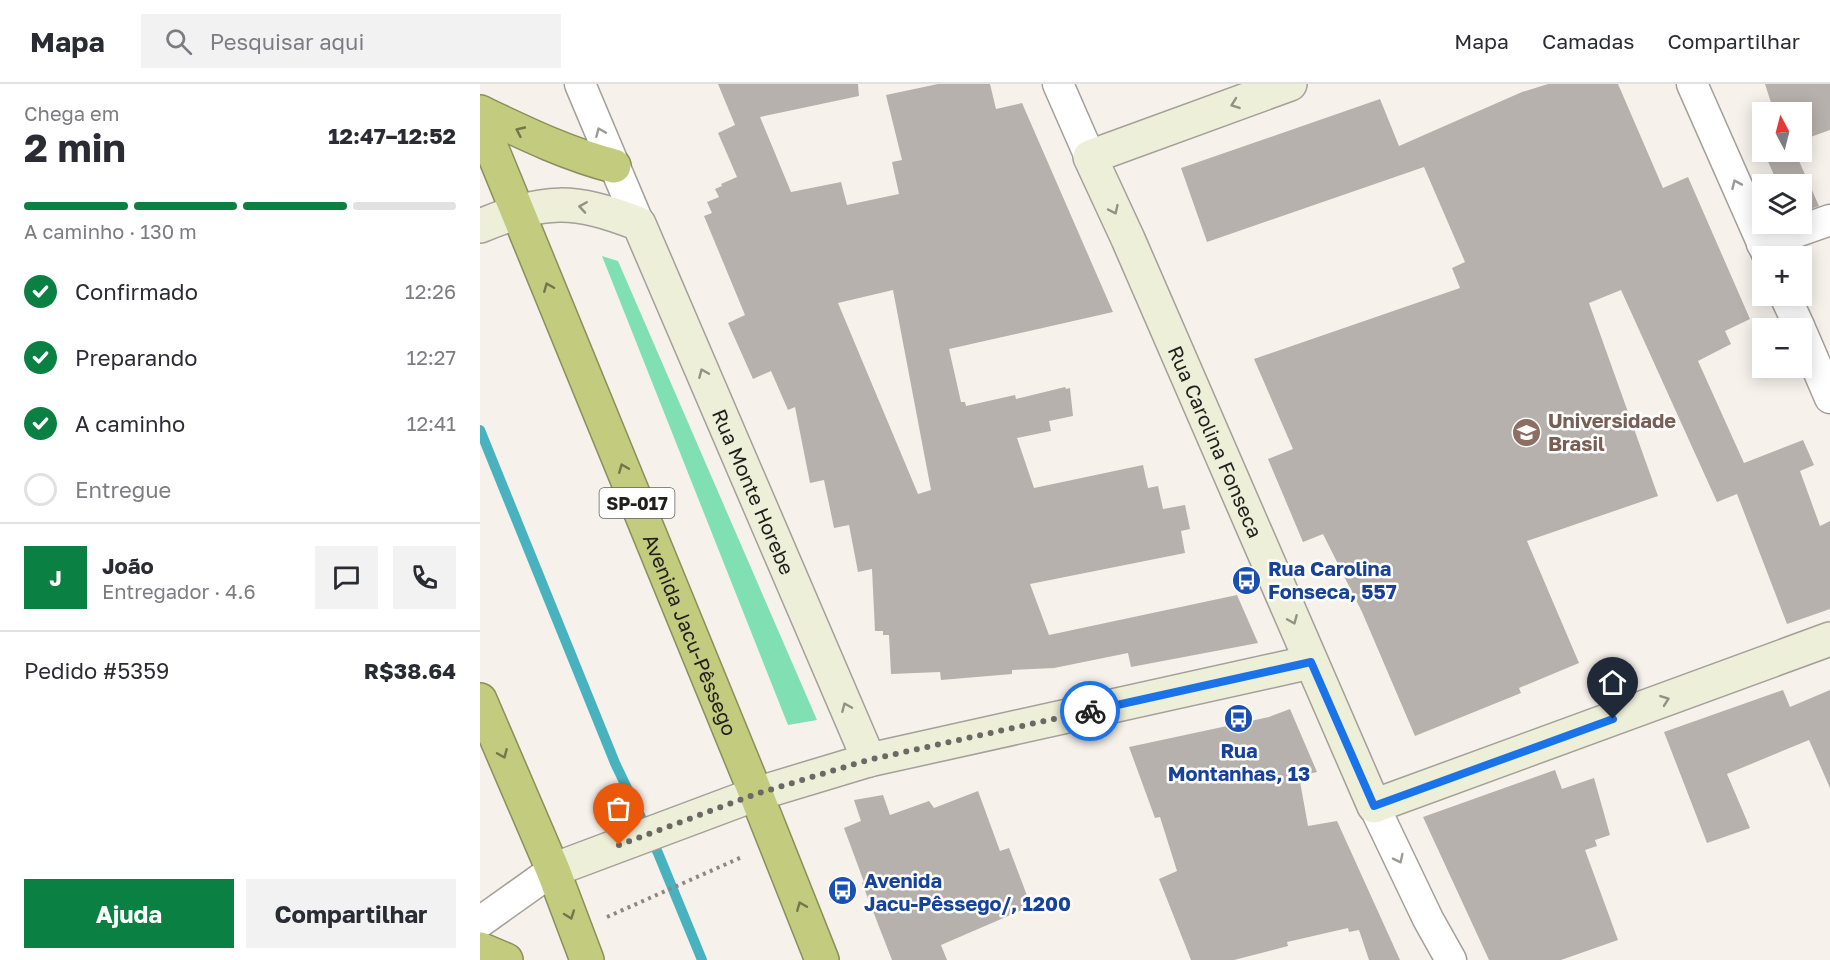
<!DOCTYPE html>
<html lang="pt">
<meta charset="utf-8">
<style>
:root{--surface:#fff;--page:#f2f2f3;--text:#2b2b33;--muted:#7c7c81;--line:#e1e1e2;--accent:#0b8043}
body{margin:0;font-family:"Golos Text",sans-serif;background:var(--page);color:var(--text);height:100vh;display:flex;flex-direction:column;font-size:22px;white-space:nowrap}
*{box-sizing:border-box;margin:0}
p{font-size:20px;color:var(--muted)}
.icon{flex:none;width:33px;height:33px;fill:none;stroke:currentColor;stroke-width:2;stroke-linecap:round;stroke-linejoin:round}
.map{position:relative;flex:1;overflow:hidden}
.sheet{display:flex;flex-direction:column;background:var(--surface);width:480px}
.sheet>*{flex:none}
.needle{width:39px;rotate:353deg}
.controls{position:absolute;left:1272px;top:18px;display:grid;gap:12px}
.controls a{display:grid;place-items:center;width:60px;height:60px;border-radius:0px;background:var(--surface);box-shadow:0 3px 15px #0003;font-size:30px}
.pin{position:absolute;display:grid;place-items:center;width:51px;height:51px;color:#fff;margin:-62px -26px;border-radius:50% 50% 50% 0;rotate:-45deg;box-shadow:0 0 6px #0007}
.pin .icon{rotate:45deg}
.courier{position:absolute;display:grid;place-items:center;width:60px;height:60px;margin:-30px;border:4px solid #1a73e8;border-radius:50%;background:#fff;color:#222;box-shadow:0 2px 8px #0007}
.headline em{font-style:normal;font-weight:700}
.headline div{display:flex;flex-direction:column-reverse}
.headline{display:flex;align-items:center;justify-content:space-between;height:102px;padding:0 24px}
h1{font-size:39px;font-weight:700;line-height:45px}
.bar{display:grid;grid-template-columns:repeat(4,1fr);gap:9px 6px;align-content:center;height:72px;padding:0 24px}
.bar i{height:8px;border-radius:4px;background:var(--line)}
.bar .current{background:var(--accent)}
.bar p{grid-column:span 4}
.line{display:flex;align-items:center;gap:15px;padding:0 24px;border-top:2px solid var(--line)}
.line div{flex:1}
.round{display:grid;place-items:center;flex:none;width:63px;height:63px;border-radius:0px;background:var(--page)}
ol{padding:0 24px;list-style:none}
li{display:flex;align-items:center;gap:18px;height:66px}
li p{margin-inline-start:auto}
li .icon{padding:6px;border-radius:50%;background:var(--accent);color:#fff;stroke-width:4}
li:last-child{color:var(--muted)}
li i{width:33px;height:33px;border:3px solid var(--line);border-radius:50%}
.primary-button{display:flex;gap:12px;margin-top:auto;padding:12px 24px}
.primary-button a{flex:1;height:69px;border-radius:0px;background:var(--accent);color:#fff;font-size:24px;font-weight:700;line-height:69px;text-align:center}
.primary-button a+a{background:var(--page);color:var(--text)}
header{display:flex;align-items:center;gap:36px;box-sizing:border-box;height:84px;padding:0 30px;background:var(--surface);border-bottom:2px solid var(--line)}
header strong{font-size:28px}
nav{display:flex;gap:33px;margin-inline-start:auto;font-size:21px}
.search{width:420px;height:54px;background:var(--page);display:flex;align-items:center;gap:15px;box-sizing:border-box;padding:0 21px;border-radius:0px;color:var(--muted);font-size:22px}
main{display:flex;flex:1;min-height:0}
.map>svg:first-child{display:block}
</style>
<header>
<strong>Mapa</strong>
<div class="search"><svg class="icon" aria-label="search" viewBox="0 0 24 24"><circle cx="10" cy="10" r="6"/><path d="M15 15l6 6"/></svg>Pesquisar aqui</div>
<nav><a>Mapa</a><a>Camadas</a><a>Compartilhar</a></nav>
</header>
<main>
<section class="sheet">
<div class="headline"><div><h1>2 min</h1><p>Chega em</p></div><em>12:47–12:52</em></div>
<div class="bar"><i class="current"></i><i class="current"></i><i class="current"></i><i></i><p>A caminho · 130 m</p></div>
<ol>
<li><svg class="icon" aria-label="check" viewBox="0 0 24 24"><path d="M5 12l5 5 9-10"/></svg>Confirmado<p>12:26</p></li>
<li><svg class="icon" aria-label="check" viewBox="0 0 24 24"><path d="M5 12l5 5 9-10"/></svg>Preparando<p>12:27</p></li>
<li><svg class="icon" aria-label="check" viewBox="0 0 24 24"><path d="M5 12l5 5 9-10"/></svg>A caminho<p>12:41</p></li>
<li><i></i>Entregue</li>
</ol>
<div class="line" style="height:108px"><b class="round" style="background:var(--accent);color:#fff">J</b><div><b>João</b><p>Entregador · 4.6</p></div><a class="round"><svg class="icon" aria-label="chat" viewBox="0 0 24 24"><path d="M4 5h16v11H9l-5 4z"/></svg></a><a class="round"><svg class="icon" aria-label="phone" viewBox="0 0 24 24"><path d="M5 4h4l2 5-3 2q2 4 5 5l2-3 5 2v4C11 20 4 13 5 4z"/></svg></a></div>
<div class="line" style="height:78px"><div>Pedido #5359</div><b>R$38.64</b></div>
<div class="primary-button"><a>Ajuda</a><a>Compartilhar</a></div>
</section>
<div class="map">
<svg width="1350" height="876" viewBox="0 0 1350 876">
<rect width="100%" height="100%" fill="#f6f1eb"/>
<polygon fill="#80e0b4" points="122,172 138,177 337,636 308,641"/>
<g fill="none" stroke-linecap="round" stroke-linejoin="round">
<polyline stroke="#48b3be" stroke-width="10" points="0,346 135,679 178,769 222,876"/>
</g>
<g fill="#b7b1ad" fill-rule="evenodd">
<path d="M238,0h140l1,12 -99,21 31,75 50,-10 6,23 52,-11 -7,-32 10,-2 -16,-65 52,-11h52l6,25 26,-6 91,209 -164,37 12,53h4l1,4 49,-11 1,4 49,-12 1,2 4,-1 3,28 -24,5 2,10 -34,7 17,50 109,-23 5,23 10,-2 5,23 22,-4 5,24 -9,2 4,22 -155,31 19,51 188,-40 21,48 -127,24 -3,-14 -74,15 -42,2v4l-71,6 -1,-8 -49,2 -2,-39h-6v-4h-8l-3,-62 -14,3 -9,-47 -15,3 -10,-48 -14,3 -15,-76 -7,3 -17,-39 -18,8 -25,-56 17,-8 -41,-99 8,-3 -5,-11 12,-5 -4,-8 7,-3 -1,-2 16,-7 -19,-44 17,-8zM413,206l38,200 -13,4 -80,-191z"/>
<polygon points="1068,0 1138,0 1183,104 1208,93 1270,235 1245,247 1251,260 1218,277 1264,379 1323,356 1334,381 1320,387 1340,442 1350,437 1350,525 1307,540 1257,410 1237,418 1141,206 1109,219 1178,412 1047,457 1099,579 1039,604 1041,609 935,652 882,528 843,450 823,458 788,375 813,365 774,275 980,204 972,184 985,178 944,83 727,158 701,84 900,15 919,62 1042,8"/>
<polygon points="1285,0 1350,0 1350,46 1322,56 1322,28 1294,28"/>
<polygon points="1300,68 1315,68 1339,122 1322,128 1322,100 1298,100 1286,73"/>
<polygon points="1303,606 1310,623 1350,606 1350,704 1329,656 1247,690 1270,744 1227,759 1184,648"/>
<polygon points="810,625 837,688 819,692 828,742 857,737 920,876 889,876 879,846 869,848 868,844 807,858 808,862 754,876 711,876 679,795 697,787 680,733 675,734 649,663 789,633"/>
<polygon points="1075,686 1082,705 1114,694 1130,751 1115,756 1117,762 1105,766 1138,856 1081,876 1009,876 943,733"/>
<polygon points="498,707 520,767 529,764 551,822 461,861 467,876 412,876 382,799 384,798 364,744 381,737 374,716 403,711 410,731 449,717 454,724"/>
</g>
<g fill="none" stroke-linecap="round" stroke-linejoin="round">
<defs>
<g id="street">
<polyline points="100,0 159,140"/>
<polyline points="578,0 610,73"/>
<polyline points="1212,0 1288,172"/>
<polyline points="1282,160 1350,136"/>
<polyline points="1305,212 1320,244"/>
<polyline points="1322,249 1350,314"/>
<polyline points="894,722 948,835 971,876"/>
<polyline points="0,838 73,786"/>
</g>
<g id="secondary">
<path id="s1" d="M810,0l-200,73 38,82 246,567 456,-167"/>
<path id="s2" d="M0,142c66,-27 92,-28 159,-2l230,536"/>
<polyline points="73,786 276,710 389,676 831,578"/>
</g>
<g id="highway">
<path d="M0,28c44,21 87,42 134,54"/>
<path id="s3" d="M0,36l276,674 66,166"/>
<polyline points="0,616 73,786 107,876"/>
<polyline points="0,865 26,876"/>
</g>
</defs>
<use href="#street" stroke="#a49f9a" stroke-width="33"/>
<use href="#secondary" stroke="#a49f9a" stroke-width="36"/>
<use href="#highway" stroke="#8a8f5c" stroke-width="36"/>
<polyline stroke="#8b8783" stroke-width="4" stroke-dasharray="3 4.5" stroke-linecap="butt" points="127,833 262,773"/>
<use href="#street" stroke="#fff" stroke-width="30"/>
<use href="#secondary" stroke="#edefd8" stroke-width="33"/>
<use href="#highway" stroke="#c2cb7e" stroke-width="33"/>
</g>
<defs><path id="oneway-chevron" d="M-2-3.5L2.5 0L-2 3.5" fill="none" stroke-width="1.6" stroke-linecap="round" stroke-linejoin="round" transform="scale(1.5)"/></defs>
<g stroke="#919184">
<use href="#oneway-chevron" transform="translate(755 20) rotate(160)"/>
<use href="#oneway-chevron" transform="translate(103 123) rotate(-171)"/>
<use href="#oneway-chevron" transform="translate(634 126) rotate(65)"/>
<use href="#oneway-chevron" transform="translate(223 289) rotate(-113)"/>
<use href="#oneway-chevron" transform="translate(813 536) rotate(67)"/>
<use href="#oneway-chevron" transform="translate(1185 616) rotate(-20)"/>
<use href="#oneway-chevron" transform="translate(366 623) rotate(-113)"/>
</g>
<g stroke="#72754e">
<use href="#oneway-chevron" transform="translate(40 47) rotate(-155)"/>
<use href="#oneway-chevron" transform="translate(68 203) rotate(-112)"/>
<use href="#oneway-chevron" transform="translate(143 384) rotate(-112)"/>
<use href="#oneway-chevron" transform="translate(23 670) rotate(67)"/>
<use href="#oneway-chevron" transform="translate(321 822) rotate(-112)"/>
<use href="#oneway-chevron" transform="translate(90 831) rotate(70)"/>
</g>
<g stroke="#9b9a99">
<use href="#oneway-chevron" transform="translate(120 48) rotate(-113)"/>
<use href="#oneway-chevron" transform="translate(1256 100) rotate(-114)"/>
<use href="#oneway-chevron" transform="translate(919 775) rotate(64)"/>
</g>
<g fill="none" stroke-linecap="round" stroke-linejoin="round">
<polyline stroke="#6c6865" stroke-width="6" stroke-dasharray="0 10.8" points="139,761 276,710 388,676 610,627"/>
<polyline stroke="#1a73e8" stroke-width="8" points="610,627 831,578 894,722 1133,635"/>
</g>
<defs>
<symbol id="university-disc" viewBox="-11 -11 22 22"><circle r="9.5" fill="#8d6e63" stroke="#fff"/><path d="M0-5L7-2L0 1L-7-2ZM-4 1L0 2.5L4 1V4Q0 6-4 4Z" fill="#fff"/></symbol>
<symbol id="bus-disc" viewBox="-11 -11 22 22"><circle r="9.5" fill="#1a4fb4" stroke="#fff"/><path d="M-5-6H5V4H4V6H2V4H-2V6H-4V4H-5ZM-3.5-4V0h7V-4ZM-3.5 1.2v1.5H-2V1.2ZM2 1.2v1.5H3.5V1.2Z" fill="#fff"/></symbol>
</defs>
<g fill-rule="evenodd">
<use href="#university-disc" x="1030" y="332" width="33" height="33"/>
<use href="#bus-disc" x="750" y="480" width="33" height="33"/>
<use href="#bus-disc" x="742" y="618" width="33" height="33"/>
<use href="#bus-disc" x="346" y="790" width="33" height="33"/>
</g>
<g text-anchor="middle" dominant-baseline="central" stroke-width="5" stroke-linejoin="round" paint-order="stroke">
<rect fill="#fff" stroke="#646261" stroke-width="1.5" x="119.5" y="404" width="75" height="30" rx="4.5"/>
<g font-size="18" font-weight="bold" fill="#211f1d">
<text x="157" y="419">SP-017</text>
</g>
<g font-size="20" font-weight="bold" fill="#785e54" stroke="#fff" text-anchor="start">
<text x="1068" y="336">Universidade<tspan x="1068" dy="23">Brasil</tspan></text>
</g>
<g font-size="20" fill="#211f1d" stroke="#fff">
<text stroke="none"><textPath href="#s1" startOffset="524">Rua Carolina Fonseca</textPath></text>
<text stroke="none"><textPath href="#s2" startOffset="456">Rua Monte Horebe</textPath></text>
<text stroke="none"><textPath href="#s3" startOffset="556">Avenida Jacu-Pêssego</textPath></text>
</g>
<g font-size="20" font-weight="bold" fill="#164399" stroke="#fff" text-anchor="start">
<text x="788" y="484">Rua Carolina<tspan x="788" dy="23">Fonseca, 557</tspan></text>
<text x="759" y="666" text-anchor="middle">Rua<tspan x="759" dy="23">Montanhas, 13</tspan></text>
<text x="384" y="796">Avenida<tspan x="384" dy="23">Jacu-Pêssego/, 1200</tspan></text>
</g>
</g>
</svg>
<div class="controls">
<a><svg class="needle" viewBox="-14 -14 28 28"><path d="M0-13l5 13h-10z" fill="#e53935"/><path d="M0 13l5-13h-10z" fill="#7c7c81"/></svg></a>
<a><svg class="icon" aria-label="layers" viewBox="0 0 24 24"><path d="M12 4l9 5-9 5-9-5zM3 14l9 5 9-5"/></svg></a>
<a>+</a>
<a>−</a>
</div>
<div class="pin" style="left:139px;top:761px;background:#ea580c"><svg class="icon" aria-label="bag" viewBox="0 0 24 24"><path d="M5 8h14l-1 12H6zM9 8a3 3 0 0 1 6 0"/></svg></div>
<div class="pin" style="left:1133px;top:635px;background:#1f2937"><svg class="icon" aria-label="home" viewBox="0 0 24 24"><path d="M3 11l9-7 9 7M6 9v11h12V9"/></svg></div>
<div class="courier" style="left:610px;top:627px"><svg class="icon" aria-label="bike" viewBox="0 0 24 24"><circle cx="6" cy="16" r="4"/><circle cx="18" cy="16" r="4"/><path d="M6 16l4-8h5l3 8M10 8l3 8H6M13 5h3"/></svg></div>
</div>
</main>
